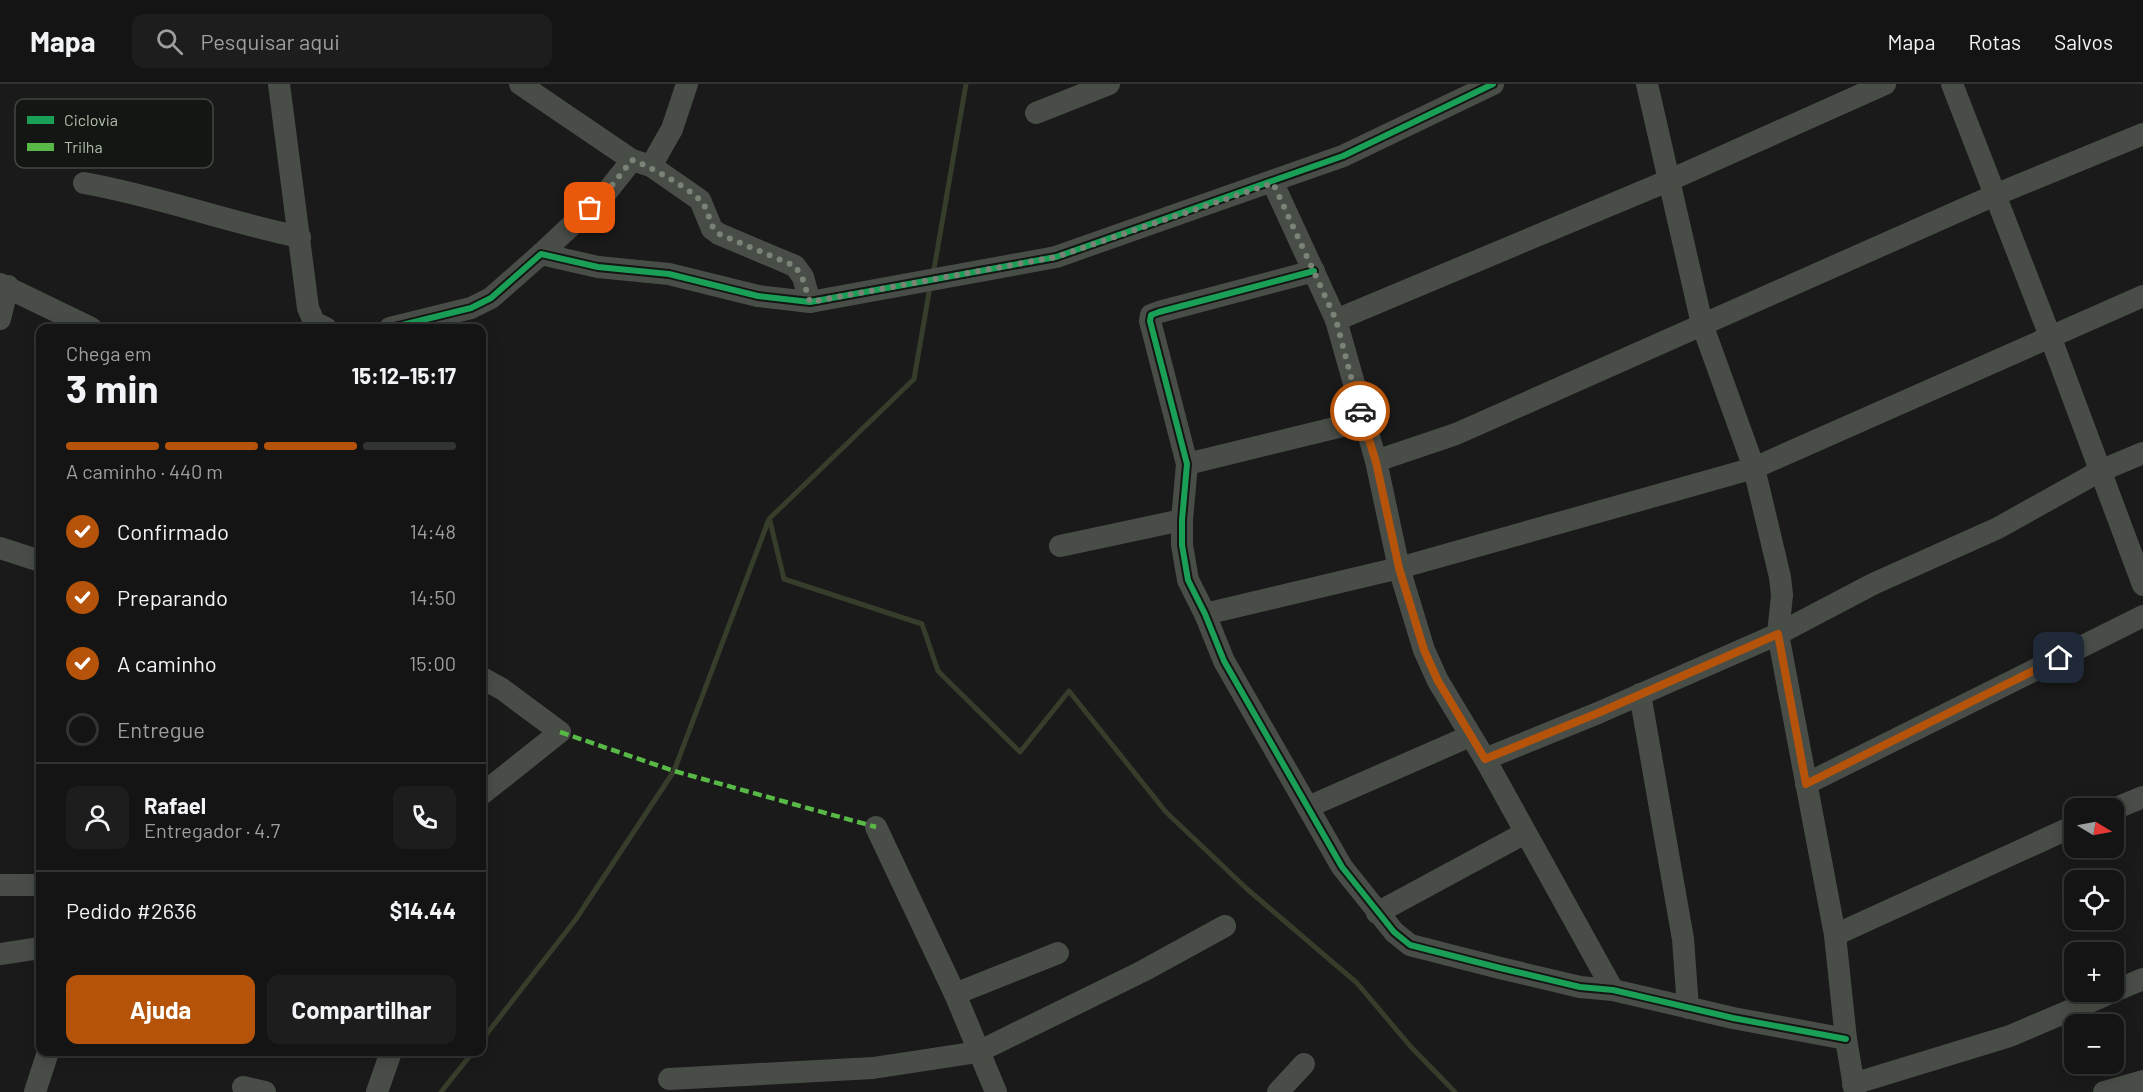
<!DOCTYPE html>
<html lang="pt">
<meta charset="utf-8">
<style>
:root{--surface:#131413;--page:#1c1d1c;--text:#f1f3f6;--muted:#9d9ea0;--line:#323333;--accent:#b45309}
body{margin:0;font-family:Barlow,sans-serif;background:var(--page);color:var(--text);height:100vh;display:flex;flex-direction:column;font-size:22px;white-space:nowrap}
*{box-sizing:border-box;margin:0}
p{font-size:20px;color:var(--muted)}
.icon{flex:none;width:33px;height:33px;fill:none;stroke:currentColor;stroke-width:2;stroke-linecap:round;stroke-linejoin:round}
.map{position:relative;flex:1;overflow:hidden}
.drawer{position:absolute;left:36px;top:240px;width:450px;height:732px;display:flex;flex-direction:column;background:var(--surface);border-radius:12px;box-shadow:0 3px 15px #0003,0 0 0 2px var(--line)}
.drawer>*{flex:none}
.needle{width:39px;rotate:100deg}
.buttons{position:absolute;left:2064px;top:714px;display:grid;gap:12px}
.buttons a{display:grid;place-items:center;width:60px;height:60px;border-radius:12px;background:var(--surface);box-shadow:0 3px 15px #0003,0 0 0 2px var(--line);font-size:30px}
.pin{position:absolute;display:grid;place-items:center;width:51px;height:51px;color:#fff;margin:-26px;border-radius:12px;box-shadow:0 3px 9px #0006}
.courier{position:absolute;display:grid;place-items:center;width:60px;height:60px;margin:-30px;border:4px solid #b45309;border-radius:50%;background:#fff;color:#222;box-shadow:0 2px 8px #0007}
.head em{font-style:normal;font-weight:700}
.head div{display:flex;flex-direction:column-reverse}
.head{display:flex;align-items:center;justify-content:space-between;height:102px;padding:0 30px}
h1{font-size:39px;font-weight:700;line-height:45px}
.bar{display:grid;grid-template-columns:repeat(4,1fr);gap:9px 6px;align-content:center;height:72px;padding:0 30px}
.bar i{height:8px;border-radius:4px;background:var(--line)}
.bar .active{background:var(--accent)}
.bar p{grid-column:span 4}
.line{display:flex;align-items:center;gap:15px;padding:0 30px;border-top:2px solid var(--line)}
.line div{flex:1}
.round{display:grid;place-items:center;flex:none;width:63px;height:63px;border-radius:12px;background:var(--page)}
ol{padding:0 30px;list-style:none}
li{display:flex;align-items:center;gap:18px;height:66px}
li p{margin-inline-start:auto}
li .icon{padding:6px;border-radius:50%;background:var(--accent);color:#fff;stroke-width:4}
li:last-child{color:var(--muted)}
li i{width:33px;height:33px;border:3px solid var(--line);border-radius:50%}
.primary-button{display:flex;gap:12px;margin-top:auto;padding:12px 30px}
.primary-button a{flex:1;height:69px;border-radius:12px;background:var(--accent);color:#fff;font-size:24px;font-weight:700;line-height:69px;text-align:center}
.primary-button a+a{background:var(--page);color:var(--text)}
header{display:flex;align-items:center;gap:36px;box-sizing:border-box;height:84px;padding:0 30px;background:var(--surface);border-bottom:2px solid var(--line)}
header strong{font-size:28px}
nav{display:flex;gap:33px;margin-inline-start:auto;font-size:21px}
.search{width:420px;height:54px;background:var(--page);display:flex;align-items:center;gap:15px;box-sizing:border-box;padding:0 21px;border-radius:12px;color:var(--muted);font-size:22px}
.map>svg:first-child{display:block}
</style>
<header>
<strong>Mapa</strong>
<div class="search"><svg class="icon" aria-label="search" viewBox="0 0 24 24"><circle cx="10" cy="10" r="6"/><path d="M15 15l6 6"/></svg>Pesquisar aqui</div>
<nav><a>Mapa</a><a>Rotas</a><a>Salvos</a></nav>
</header>
<div class="map">
<svg width="2143" height="1008" viewBox="0 0 2143 1008">
<rect width="100%" height="100%" fill="#191a19"/>
<g fill="none" stroke-linecap="round" stroke-linejoin="round">
<g stroke="#363d2b" stroke-width="5">
<polyline points="933,191 966,0"/>
<polyline points="770,437 784,495 922,540 938,587 1020,668 1069,607 1166,728 1247,805 1357,899 1411,963 1455,1008"/>
<polyline points="482,956 576,835 674,687 769,435 914,295 930,203"/>
<polyline points="441,1008 473,968"/>
</g>
<g stroke="#494d47" stroke-width="22">
<polyline points="279,0 308,224 314,238 326,244"/>
<polyline points="520,0 632,76"/>
<polyline points="1647,0 1702,240 1754,384 1780,493 1782,511 1778,550 1835,851 1846,955 1855,1008"/>
<polyline points="1952,0 2050,252 2143,501"/>
<polyline points="1036,29 1109,0"/>
<polyline points="651,82 700,116 712,145 719,150 795,182 803,193 810,218"/>
<path d="M84,99c74,13 143,39 216,54"/>
<polyline points="1273,99 1336,236 1376,377 1399,484 1424,566 1438,597 1485,675 1613,906"/>
<polyline points="541,170 606,109 632,76 651,82 672,45 687,0"/>
<polyline points="1314,187 1159,228 1151,231 1150,237 1187,380 1182,436 1182,461 1188,496 1205,530 1224,577 1342,783 1394,848 1410,861 1500,884 1580,903 1613,906 1733,934 1846,955"/>
<polyline points="0,200 91,244"/>
<polyline points="0,235 8,202"/>
<polyline points="1336,236 1670,96 1885,0"/>
<polyline points="390,244 471,224 491,214 541,170 598,183 669,190 758,212 810,218 1056,173 1343,72 1493,0"/>
<polyline points="1376,377 1456,350 1995,111 2143,50"/>
<polyline points="1187,380 1363,337"/>
<polyline points="1060,462 1182,436"/>
<polyline points="0,464 40,477"/>
<polyline points="1205,530 1399,484 1754,384 2143,212"/>
<polyline points="482,594 502,605 560,648 482,710"/>
<polyline points="1640,610 1683,855 1688,924"/>
<polyline points="1485,675 1598,629 1778,550 1873,500 1998,444 2100,387 2143,369"/>
<polyline points="1806,700 2143,532"/>
<polyline points="1308,723 1470,652"/>
<polyline points="2114,725 2143,713"/>
<polyline points="876,743 955,910 996,1008"/>
<polyline points="0,801 40,801"/>
<polyline points="1377,829 1525,749"/>
<polyline points="1835,851 2074,742"/>
<polyline points="0,870 40,864"/>
<polyline points="2114,907 2143,895"/>
<polyline points="955,910 1058,869"/>
<polyline points="669,995 873,984 978,968 1143,887 1225,842"/>
<polyline points="1853,1000 2010,952 2113,908"/>
<polyline points="243,1003 265,1008"/>
<polyline points="35,1008 48,968"/>
<polyline points="377,1008 391,968"/>
<polyline points="1278,1008 1304,980"/>
<polyline points="2104,1008 2143,997"/>
</g>
<polyline stroke="#58b947" stroke-width="4.5" stroke-dasharray="9 4.5" stroke-linecap="butt" points="560,648 674,687 876,743"/>
<defs>
<g id="cycleway">
<polyline points="1314,187 1159,228 1151,231 1150,237 1187,380 1182,436 1182,461 1188,496 1205,530 1224,577 1342,783 1394,848 1410,861 1500,884 1580,903 1613,906 1733,934 1846,955"/>
<polyline points="390,244 471,224 491,214 541,170 598,183 669,190 758,212 810,218 1056,173 1343,72 1493,0"/>
</g>
</defs>
<use href="#cycleway" stroke="#131613" stroke-width="10"/>
<use href="#cycleway" stroke="#1a9f57" stroke-width="6"/>
</g>
<g fill="none" stroke-linecap="round" stroke-linejoin="round">
<path stroke="#7b8377" stroke-width="6" stroke-dasharray="0 10.8" d="M590,124l16,-15 26,-33c15,5 64,31 72,45 6,10 5,21 15,29l76,32 7,11 8,25 246,-45 217,-74 63,137 24,91"/>
<polyline stroke="#b45309" stroke-width="8" points="1360,327 1376,378 1399,484 1424,566 1438,597 1485,675 1598,629 1778,550 1806,700 2059,574"/>
</g>
<rect x="15" y="15" width="198" height="69" rx="9" fill="#131613" stroke="#424840" stroke-width="1.5"/>
<rect x="27" y="32" width="27" height="8" fill="#1a9f57"/>
<rect x="27" y="59" width="27" height="8" fill="#58b947"/>
<g font-size="16" fill="#b0bcaa">
<text x="64" y="42">Ciclovia</text>
<text x="64" y="69">Trilha</text>
</g>
</svg>
<div class="buttons">
<a><svg class="needle" viewBox="-14 -14 28 28"><path d="M0-13l5 13h-10z" fill="#e53935"/><path d="M0 13l5-13h-10z" fill="#9d9ea0"/></svg></a>
<a><svg class="icon" aria-label="locate" viewBox="0 0 24 24"><circle cx="12" cy="12" r="6"/><path d="M12 2v4M12 18v4M2 12h4M18 12h4"/></svg></a>
<a>+</a>
<a>−</a>
</div>
<div class="pin" style="left:590px;top:124px;background:#ea580c"><svg class="icon" aria-label="bag" viewBox="0 0 24 24"><path d="M5 8h14l-1 12H6zM9 8a3 3 0 0 1 6 0"/></svg></div>
<div class="pin" style="left:2059px;top:574px;background:#1f2937"><svg class="icon" aria-label="home" viewBox="0 0 24 24"><path d="M3 11l9-7 9 7M6 9v11h12V9"/></svg></div>
<div class="courier" style="left:1360px;top:327px"><svg class="icon" aria-label="car" viewBox="0 0 24 24"><path d="M5 17H2v-5l4-1 3-4h7l3 4 3 1v5h-3M9 17h6M6 11h13"/><circle cx="7" cy="17" r="2"/><circle cx="17" cy="17" r="2"/></svg></div>
<section class="drawer">
<div class="head"><div><h1>3 min</h1><p>Chega em</p></div><em>15:12–15:17</em></div>
<div class="bar"><i class="active"></i><i class="active"></i><i class="active"></i><i></i><p>A caminho · 440 m</p></div>
<ol>
<li><svg class="icon" aria-label="check" viewBox="0 0 24 24"><path d="M5 12l5 5 9-10"/></svg>Confirmado<p>14:48</p></li>
<li><svg class="icon" aria-label="check" viewBox="0 0 24 24"><path d="M5 12l5 5 9-10"/></svg>Preparando<p>14:50</p></li>
<li><svg class="icon" aria-label="check" viewBox="0 0 24 24"><path d="M5 12l5 5 9-10"/></svg>A caminho<p>15:00</p></li>
<li><i></i>Entregue</li>
</ol>
<div class="line" style="height:108px"><a class="round"><svg class="icon" aria-label="person" viewBox="0 0 24 24"><circle cx="12" cy="8" r="4"/><path d="M4 21q1-7 8-7t8 7"/></svg></a><div><b>Rafael</b><p>Entregador · 4.7</p></div><a class="round"><svg class="icon" aria-label="phone" viewBox="0 0 24 24"><path d="M5 4h4l2 5-3 2q2 4 5 5l2-3 5 2v4C11 20 4 13 5 4z"/></svg></a></div>
<div class="line" style="height:78px"><div>Pedido #2636</div><b>$14.44</b></div>
<div class="primary-button"><a>Ajuda</a><a>Compartilhar</a></div>
</section>
</div>
